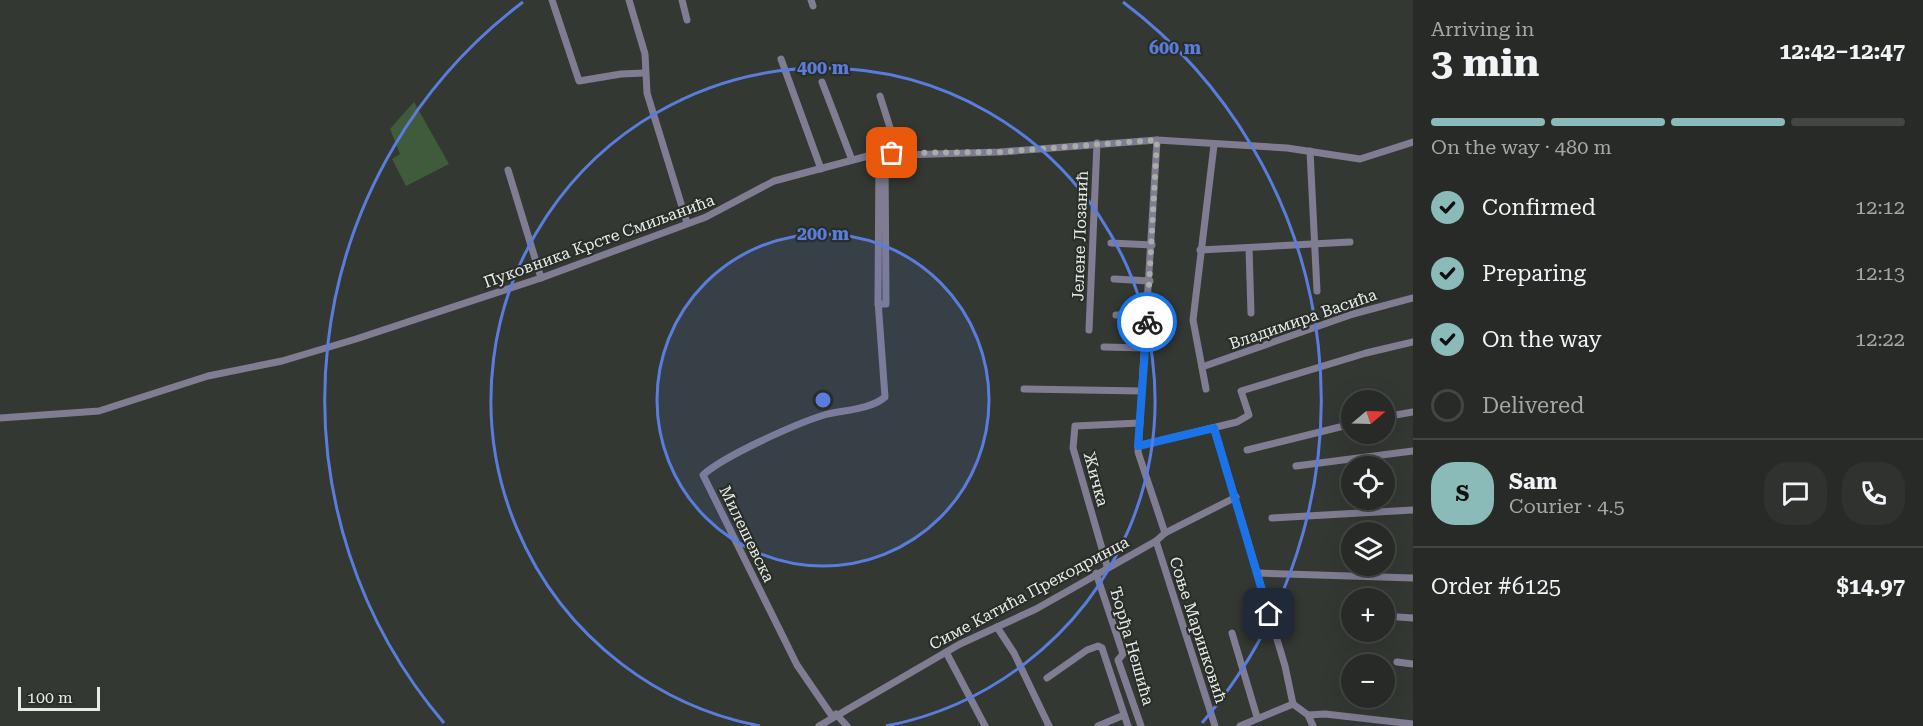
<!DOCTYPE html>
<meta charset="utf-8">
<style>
:root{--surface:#272a26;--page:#2f322e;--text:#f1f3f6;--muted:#a4a7a7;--line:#434643;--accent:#8bbbb9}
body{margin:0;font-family:"Roboto Serif",serif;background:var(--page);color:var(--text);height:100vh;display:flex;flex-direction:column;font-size:22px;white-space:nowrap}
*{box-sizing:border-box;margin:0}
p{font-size:20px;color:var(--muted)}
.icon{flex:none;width:33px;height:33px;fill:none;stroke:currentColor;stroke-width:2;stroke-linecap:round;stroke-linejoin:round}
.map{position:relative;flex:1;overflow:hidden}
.sheet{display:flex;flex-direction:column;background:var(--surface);width:510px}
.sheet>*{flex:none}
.needle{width:39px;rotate:71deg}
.fabs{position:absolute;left:1341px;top:390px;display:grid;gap:12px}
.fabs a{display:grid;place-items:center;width:54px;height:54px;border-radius:50%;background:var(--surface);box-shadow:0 6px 24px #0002,0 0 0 2px var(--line);font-size:30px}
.scale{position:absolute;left:18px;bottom:15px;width:82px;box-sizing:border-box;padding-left:6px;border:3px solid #e8ece8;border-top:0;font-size:16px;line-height:21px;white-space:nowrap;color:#e8ece8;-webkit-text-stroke:4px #2a2e29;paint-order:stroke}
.pin{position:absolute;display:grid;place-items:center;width:51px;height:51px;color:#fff;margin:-26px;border-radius:12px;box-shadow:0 3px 9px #0006}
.courier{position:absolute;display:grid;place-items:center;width:60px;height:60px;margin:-30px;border:4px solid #1a73e8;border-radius:50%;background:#fff;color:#222;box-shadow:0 2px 8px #0007}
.overview em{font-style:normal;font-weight:700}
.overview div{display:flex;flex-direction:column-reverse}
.overview{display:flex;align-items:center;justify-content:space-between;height:102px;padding:0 18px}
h1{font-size:39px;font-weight:700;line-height:45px}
.bar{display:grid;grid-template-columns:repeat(4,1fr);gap:9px 6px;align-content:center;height:72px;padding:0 18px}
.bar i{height:8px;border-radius:4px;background:var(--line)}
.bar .selected{background:var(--accent)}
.bar p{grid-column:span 4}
.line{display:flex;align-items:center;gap:15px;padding:0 18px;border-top:2px solid var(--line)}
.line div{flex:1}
.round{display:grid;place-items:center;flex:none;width:63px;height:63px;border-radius:24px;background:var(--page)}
ol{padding:0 18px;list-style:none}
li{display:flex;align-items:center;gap:18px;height:66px}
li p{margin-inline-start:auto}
li .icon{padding:6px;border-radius:50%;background:var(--accent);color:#111;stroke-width:4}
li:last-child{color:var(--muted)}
li i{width:33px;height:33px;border:3px solid var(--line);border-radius:50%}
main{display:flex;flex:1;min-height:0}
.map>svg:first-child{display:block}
</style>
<main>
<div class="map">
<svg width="1413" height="726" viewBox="0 0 1413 726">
<rect width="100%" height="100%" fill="#343833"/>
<polygon fill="#405b3b" points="414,102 449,164 406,186 392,159 400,154 390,129"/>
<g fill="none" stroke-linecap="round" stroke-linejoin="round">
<g stroke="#807d93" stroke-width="7">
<polyline points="552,0 579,81 621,74 644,73"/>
<polyline points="629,0 645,54 647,93 687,223"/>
<polyline points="682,0 687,20"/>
<polyline points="811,0 813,6"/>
<polyline points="781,59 821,169"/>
<polyline points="822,82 852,160"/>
<polyline points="880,96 898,153"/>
<polyline points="1157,140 1138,452 1165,533"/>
<polyline points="1310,151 1317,291"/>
<polyline points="508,170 541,278"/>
<polyline points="1111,243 1152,245"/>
<polyline points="1249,248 1251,313"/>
<polyline points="1200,250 1350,242"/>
<polyline points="1114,279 1150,281"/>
<polyline points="878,304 886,304 885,154"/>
<polyline points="1116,315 1148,316"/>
<polyline points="1089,330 1097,143"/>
<polyline points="1104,347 1145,348"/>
<polyline points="1202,367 1353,314 1413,298"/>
<polyline points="1024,389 1142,391"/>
<polyline points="1206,389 1193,320 1214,145"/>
<polyline points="1384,417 1413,412"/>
<polyline points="0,418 99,411 208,376 282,361 356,339 541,278 706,217 774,181 868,156 1000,152 1157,140 1287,148 1360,159 1413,142"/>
<polyline points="1214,428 1285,666 1293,704"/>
<polyline points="1138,446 1237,422 1249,415 1241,391 1366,353 1413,342"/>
<polyline points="1247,450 1352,424"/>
<polyline points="1296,466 1413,451"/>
<polyline points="1272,518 1413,510"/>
<polyline points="1156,541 1215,726"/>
<polyline points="1107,566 1073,448 1075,426 1140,423"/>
<polyline points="1096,573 1123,654 1118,660 1141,726"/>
<polyline points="1257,573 1413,578"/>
<polyline points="1398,617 1413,618"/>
<polyline points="997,627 1014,653 1049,726"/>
<polyline points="1232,633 1257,717"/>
<polyline points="946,652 985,726"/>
<polyline points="1397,662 1413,664"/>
<polyline points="1047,678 1087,650 1098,646 1102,648 1128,726"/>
<polyline points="836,714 847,726"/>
<polyline points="1308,715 1313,726"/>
<path d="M832,716l-35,-51 -94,-190c21,-19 92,-51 121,-60 18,-5 46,-5 61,-18l-7,-96 1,-147"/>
<polyline points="819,726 960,644 1036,609 1156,541 1165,533 1236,497"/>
<polyline points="1098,726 1124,715"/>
<polyline points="1240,726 1293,704 1308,715 1325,714 1413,724"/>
</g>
</g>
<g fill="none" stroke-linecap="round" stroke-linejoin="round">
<polyline stroke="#a9ada9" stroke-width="6" stroke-dasharray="0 10.8" points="892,153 1000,152 1157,140 1147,322"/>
<polyline stroke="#1a73e8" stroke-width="8" points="1147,322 1138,446 1214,428 1269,614"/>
</g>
<circle cx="823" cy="400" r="166" fill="#5a7ddd" fill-opacity=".12"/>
<g fill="none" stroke="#5a7ddd" stroke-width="3">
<circle cx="823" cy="400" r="166"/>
<path d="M760 726A332 332 0 1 1 886 726"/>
<path d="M444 723A498 498 0 0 1 523 2M1123 2A498 498 0 0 1 1202 723"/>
</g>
<g text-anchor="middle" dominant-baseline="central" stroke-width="4.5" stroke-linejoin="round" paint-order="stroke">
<g font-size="16" fill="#e8ece8" stroke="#2a2e29">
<text transform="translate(1080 236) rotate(-88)">Јелене Лозанић</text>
<text transform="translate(599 241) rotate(-20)">Пуковника Крсте Смиљанића</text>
<text transform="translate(1303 319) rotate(-19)">Владимира Васића</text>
<text transform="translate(1096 479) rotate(75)">Жичка</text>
<text transform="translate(747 534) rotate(64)">Милешевска</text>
<text transform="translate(1029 593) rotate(-28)">Симе Катића Прекодринца</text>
<text transform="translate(1198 630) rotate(72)">Соње Маринковић</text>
<text transform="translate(1132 646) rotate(74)">Ђорђа Нешића</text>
</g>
</g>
<circle cx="823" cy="400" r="9" fill="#5a7ddd" stroke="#2a2e29" stroke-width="3"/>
<g font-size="18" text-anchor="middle" font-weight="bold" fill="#5a7ddd" stroke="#2a2e29" stroke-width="4.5" stroke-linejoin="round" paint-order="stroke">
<text x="1175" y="54">600 m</text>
<text x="823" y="74">400 m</text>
<text x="823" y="240">200 m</text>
</g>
</svg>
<div class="fabs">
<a><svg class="needle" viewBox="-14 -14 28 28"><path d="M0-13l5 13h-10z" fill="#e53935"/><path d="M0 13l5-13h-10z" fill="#a4a7a7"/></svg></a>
<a><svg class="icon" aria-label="locate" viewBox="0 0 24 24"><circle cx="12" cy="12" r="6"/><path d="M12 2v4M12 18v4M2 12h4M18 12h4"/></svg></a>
<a><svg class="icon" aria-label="layers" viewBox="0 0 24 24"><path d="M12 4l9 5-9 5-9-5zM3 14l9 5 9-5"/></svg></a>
<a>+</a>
<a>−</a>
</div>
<div class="scale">100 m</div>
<div class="pin" style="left:892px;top:153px;background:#ea580c"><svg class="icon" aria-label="bag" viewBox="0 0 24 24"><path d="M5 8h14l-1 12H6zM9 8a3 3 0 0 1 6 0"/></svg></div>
<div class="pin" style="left:1269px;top:614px;background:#1f2937"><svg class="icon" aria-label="home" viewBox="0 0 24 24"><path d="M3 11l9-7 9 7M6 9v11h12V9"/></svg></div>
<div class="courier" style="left:1147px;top:322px"><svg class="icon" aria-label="bike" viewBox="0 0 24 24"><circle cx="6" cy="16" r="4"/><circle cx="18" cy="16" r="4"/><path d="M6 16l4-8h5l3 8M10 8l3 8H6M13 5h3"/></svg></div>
</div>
<section class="sheet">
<div class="overview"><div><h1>3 min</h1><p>Arriving in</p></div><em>12:42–12:47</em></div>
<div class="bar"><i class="selected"></i><i class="selected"></i><i class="selected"></i><i></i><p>On the way · 480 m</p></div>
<ol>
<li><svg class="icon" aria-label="check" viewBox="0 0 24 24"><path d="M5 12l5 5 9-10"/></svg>Confirmed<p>12:12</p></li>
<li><svg class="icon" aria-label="check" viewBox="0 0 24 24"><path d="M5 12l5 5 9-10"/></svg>Preparing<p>12:13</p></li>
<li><svg class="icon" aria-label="check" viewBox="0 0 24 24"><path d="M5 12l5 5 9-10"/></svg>On the way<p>12:22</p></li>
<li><i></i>Delivered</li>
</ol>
<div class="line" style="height:108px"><b class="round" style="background:var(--accent);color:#111">S</b><div><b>Sam</b><p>Courier · 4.5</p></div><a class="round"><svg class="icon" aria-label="chat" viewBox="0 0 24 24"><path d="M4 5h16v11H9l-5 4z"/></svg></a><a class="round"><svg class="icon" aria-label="phone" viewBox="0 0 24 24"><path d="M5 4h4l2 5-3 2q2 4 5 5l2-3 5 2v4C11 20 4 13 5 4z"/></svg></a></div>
<div class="line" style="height:78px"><div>Order #6125</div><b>$14.97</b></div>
</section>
</main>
